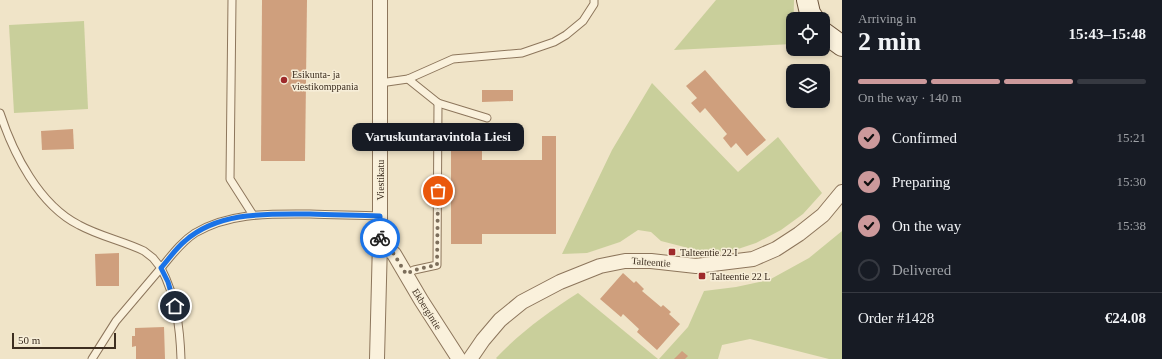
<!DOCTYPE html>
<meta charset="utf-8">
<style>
:root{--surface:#171b24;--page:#20242c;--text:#f1f3f6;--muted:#9ea1a6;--line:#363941;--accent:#cc999b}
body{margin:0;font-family:"Times New Roman",serif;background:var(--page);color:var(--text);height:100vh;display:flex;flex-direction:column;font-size:15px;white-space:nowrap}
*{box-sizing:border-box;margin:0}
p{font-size:13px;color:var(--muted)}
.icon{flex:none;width:22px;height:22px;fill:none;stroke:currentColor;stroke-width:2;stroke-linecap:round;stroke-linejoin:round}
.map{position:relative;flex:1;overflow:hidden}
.side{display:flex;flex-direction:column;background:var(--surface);width:320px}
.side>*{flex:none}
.buttons{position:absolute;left:786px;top:12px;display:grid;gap:8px}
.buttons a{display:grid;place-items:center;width:44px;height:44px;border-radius:8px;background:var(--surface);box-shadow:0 2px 6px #0003;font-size:20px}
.scale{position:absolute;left:12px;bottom:10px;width:104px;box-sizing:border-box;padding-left:4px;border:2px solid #3d2e20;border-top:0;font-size:11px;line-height:14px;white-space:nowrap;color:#3d2e20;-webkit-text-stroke:3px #f7eed8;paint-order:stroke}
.pin{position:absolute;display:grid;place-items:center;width:34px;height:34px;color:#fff;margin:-17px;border:2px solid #fff;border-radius:50%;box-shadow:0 1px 4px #0007}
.courier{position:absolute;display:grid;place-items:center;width:40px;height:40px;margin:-20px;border:3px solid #1a73e8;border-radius:50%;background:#fff;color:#222;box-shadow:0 1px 5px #0007}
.bubble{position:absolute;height:28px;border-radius:8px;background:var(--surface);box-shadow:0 2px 6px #0003;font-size:13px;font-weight:800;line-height:28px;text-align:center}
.summary em{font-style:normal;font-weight:800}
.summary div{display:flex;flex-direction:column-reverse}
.summary{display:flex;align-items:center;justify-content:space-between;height:68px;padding:0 16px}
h1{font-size:26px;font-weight:800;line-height:30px}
.bar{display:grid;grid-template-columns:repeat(4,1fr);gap:6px 4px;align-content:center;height:48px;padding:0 16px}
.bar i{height:5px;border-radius:3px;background:var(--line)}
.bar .active{background:var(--accent)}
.bar p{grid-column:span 4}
.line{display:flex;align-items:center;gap:10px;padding:0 16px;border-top:1px solid var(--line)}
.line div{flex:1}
ol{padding:0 16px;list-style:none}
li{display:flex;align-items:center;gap:12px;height:44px}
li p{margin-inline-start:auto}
li .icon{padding:4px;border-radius:50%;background:var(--accent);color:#111;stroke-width:4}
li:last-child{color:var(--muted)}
li i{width:22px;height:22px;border:2px solid var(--line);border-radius:50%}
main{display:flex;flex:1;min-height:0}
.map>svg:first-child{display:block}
</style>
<main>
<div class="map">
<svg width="842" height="359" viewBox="0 0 842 359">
<rect width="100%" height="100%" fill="#f0e4c8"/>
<g fill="#c9cf9b">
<polygon points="716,0 794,0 793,44 674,50"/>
<polygon points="84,21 88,109 14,113 9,25"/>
<polygon points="652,83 738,172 778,137 822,193 803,214 781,230 756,243 735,250 716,252 696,250 661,241 651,232 638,230 620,242 587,253 562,254 612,150"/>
<polygon points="842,231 842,359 829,359 750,339 722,345 718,359 659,359 688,327 704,291 736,287 769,280 809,258"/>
<path d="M578,293l80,66h-161l-1,-1c25,-26 52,-46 82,-65z"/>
</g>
<g fill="#cf9f7d">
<polygon points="262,0 307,0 305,161 261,161"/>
<polygon points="705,70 766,140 747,156 736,143 731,148 723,138 727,134 705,108 700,113 691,103 697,98 686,86"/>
<polygon points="482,90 513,90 513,101 482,102"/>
<polygon points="73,129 74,149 42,150 41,131"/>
<polygon points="542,136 556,136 556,234 482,234 482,244 451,244 451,141 482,141 482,160 542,160"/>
<polygon points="119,253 119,286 96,286 95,254"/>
<polygon points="623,273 634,283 636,281 644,289 642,291 661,307 663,305 671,312 669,314 680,324 657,350 637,332 639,329 623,314 621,317 600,299"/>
<polygon points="164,327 165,359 136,359 136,346 132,347 132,336 135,336 135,328"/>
<polygon points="682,351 688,356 685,359 674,359"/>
</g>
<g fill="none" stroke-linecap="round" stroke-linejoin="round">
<defs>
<g id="lane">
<polyline points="232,0 230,179 253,215"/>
<polyline points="408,79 438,103 487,118"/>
<polyline points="380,83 408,79 453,59 522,53 554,42 566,35 583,21 594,4 594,0"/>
<path d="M0,113c13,40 39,92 79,112 20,11 44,16 65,26l9,7 8,10c10,-12 20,-26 34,-35 35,-21 76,-19 115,-19 24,1 47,1 70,2"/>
<polyline points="406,274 414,270 437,265 438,103"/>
<path d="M92,359l24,-38 45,-53c15,29 19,59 20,91"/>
</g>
<g id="street">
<polyline points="380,242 394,254 421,300 459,359"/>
<polyline points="377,359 380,242 380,0"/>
<polyline points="470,359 483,340 500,320 522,302 560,282 600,266 625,261 651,261 696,266 753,259 776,249 799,234 823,215 842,192"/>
</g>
<g id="secondary">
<polyline points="807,0 810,13 814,19"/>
<polyline points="823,32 842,46"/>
</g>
</defs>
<use href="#lane" stroke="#8d765c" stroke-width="9"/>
<use href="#street" stroke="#8d765c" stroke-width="16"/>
<use href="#secondary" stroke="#6f573f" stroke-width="22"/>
<use href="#lane" stroke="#faf1dc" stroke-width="7"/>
<use href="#street" stroke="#faf1dc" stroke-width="14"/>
<use href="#secondary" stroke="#faf1dc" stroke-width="20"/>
</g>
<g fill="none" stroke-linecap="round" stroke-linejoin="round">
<polyline stroke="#7c6e5b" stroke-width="4" stroke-dasharray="0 7.2" points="380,238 380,242 394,254 406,274 414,270 437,265 438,191"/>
<path stroke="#1a73e8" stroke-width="5" d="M175,306l-7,-24 -7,-14c8,-9 15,-20 24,-27 34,-30 83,-27 125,-27 24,1 47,1 70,2v22"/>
</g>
<g fill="#9e2a2b" stroke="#f7eed8" stroke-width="1.5">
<circle cx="284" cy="80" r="4"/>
<rect x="668" y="248" width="8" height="8" rx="2"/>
<rect x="698" y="272" width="8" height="8" rx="2"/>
</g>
<g text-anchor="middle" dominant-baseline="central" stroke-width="3" stroke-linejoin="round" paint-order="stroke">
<g font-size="10" fill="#3d2e20" stroke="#f7eed8" text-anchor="start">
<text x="292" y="74">Esikunta- ja<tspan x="292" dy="12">viestikomppania</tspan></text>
<text x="680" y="252">Talteentie 22 I</text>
<text x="710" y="276">Talteentie 22 L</text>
</g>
<g font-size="10" fill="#3d2e20" stroke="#f7eed8">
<text transform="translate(380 180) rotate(-90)">Viestikatu</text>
<text transform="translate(651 262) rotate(4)">Talteentie</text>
<text transform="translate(427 309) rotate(58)">Ekbergintie</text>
</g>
</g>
</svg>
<div class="buttons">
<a><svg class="icon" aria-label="locate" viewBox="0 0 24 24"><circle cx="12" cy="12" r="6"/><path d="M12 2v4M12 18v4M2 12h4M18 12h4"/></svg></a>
<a><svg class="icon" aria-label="layers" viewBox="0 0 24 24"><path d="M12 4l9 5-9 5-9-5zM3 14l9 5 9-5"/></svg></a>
</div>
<div class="scale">50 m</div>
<div class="pin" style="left:438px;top:191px;background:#ea580c"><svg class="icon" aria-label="bag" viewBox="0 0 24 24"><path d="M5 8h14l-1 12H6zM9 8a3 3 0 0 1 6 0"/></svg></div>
<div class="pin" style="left:175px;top:306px;background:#1f2937"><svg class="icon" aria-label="home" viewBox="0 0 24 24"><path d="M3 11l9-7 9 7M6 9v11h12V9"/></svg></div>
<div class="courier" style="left:380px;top:238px"><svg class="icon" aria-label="bike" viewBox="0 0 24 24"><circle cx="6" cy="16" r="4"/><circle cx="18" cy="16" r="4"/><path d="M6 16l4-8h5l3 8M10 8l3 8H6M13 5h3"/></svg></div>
<div class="bubble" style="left:352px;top:123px;width:172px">Varuskuntaravintola Liesi</div>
</div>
<section class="side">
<div class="summary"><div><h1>2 min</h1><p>Arriving in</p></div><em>15:43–15:48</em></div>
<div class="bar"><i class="active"></i><i class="active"></i><i class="active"></i><i></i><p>On the way · 140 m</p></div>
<ol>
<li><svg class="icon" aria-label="check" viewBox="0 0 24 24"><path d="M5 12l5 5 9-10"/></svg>Confirmed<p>15:21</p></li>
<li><svg class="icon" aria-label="check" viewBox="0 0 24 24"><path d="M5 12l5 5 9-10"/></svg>Preparing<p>15:30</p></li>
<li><svg class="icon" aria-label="check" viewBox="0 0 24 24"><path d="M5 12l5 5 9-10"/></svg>On the way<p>15:38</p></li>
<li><i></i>Delivered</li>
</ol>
<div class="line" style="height:52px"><div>Order #1428</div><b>€24.08</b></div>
</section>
</main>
